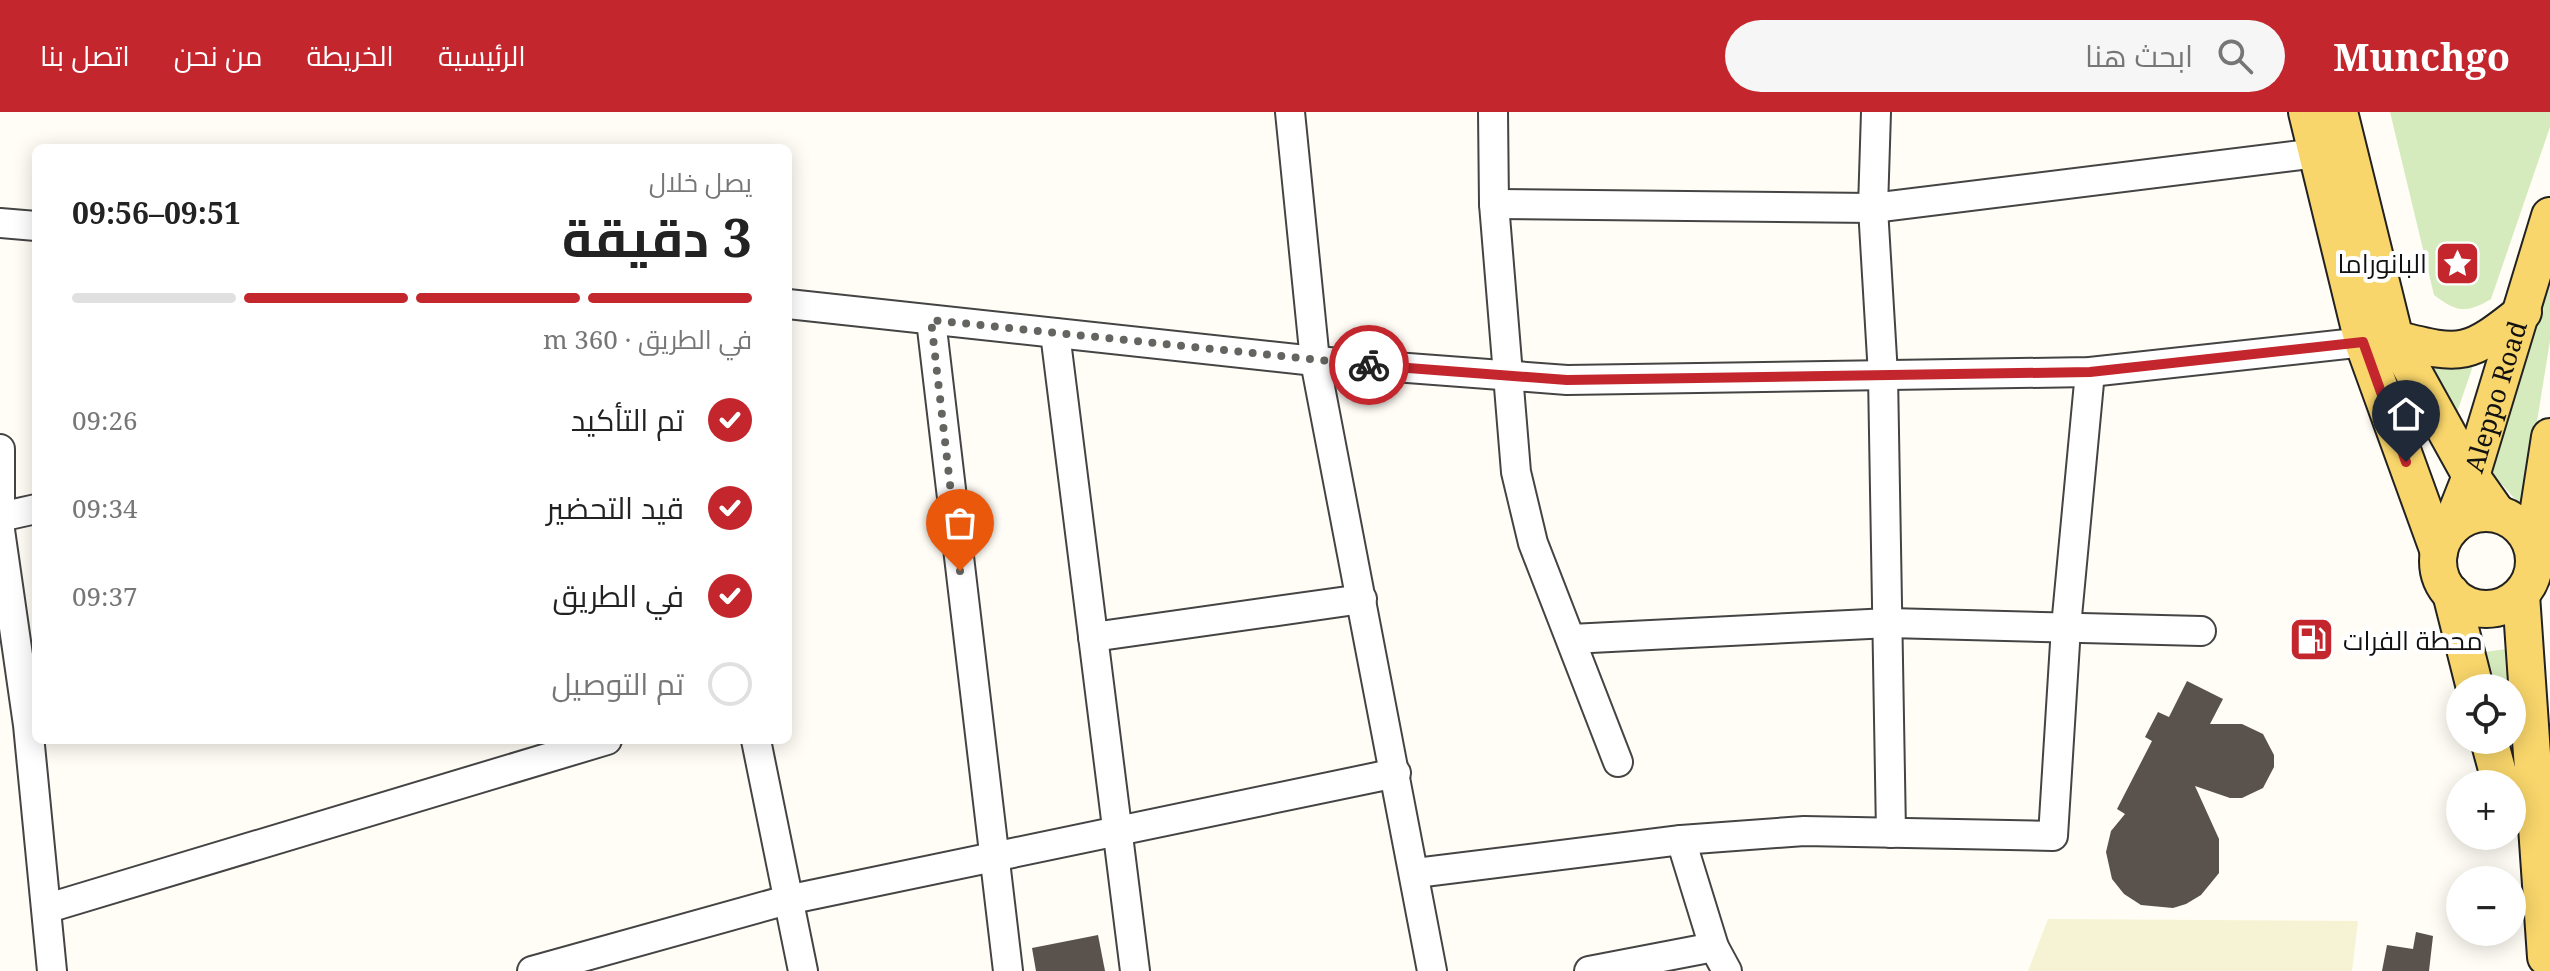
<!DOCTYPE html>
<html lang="ar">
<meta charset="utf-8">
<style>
:root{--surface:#fff;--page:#f6f6f6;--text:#222;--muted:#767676;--line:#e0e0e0;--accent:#c4262e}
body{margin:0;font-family:"Noto Serif",Cairo,serif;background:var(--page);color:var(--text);direction:rtl;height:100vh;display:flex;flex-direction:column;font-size:30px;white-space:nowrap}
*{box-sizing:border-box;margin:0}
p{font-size:26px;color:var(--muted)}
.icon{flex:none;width:44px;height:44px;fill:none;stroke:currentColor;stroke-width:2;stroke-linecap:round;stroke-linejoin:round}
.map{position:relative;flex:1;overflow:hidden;direction:ltr}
.panel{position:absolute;left:32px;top:32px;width:760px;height:600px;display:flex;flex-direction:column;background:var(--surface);border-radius:12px;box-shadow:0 4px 20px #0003;direction:rtl}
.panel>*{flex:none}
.tools{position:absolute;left:2446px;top:562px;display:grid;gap:16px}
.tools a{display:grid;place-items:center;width:80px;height:80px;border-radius:50%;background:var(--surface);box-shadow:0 4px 20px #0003;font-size:40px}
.pin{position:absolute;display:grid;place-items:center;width:68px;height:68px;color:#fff;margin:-82px -34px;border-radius:50% 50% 50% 0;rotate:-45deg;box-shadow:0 0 8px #0007}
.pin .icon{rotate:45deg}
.courier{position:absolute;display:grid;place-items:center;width:80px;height:80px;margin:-40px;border:6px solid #c4262e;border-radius:50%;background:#fff;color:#222;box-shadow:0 2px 10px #0007}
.head em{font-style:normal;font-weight:700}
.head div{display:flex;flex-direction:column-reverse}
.head{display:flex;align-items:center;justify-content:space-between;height:136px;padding:0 40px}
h1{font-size:52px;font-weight:700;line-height:60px}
.bar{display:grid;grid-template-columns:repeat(4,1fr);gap:12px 8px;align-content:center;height:96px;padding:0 40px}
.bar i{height:10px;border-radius:6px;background:var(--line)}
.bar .current{background:var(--accent)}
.bar p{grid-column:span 4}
ol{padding:0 40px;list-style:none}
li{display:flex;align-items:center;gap:24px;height:88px}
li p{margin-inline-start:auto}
li .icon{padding:8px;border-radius:50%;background:var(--accent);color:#fff;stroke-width:4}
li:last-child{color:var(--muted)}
li i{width:44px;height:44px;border:4px solid var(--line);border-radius:50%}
header{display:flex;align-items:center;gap:48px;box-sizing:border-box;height:112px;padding:0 40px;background:var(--accent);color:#fff}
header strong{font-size:38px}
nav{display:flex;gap:44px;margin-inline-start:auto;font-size:28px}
.search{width:560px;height:72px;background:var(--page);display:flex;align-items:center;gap:20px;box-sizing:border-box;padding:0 28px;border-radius:44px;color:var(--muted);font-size:30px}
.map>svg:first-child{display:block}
</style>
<header>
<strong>Munchgo</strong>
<div class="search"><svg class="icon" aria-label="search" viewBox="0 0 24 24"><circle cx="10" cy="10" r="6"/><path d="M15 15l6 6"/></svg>ابحث هنا</div>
<nav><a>الرئيسية</a><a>الخريطة</a><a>من نحن</a><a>اتصل بنا</a></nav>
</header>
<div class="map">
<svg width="2550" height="859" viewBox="0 0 2550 859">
<rect width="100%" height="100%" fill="#fffdf5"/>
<polygon fill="#f6f3d4" points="2048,807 2358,809 2352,859 2028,859"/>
<g fill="#d5ebbd">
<path d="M2390,0h160v15l-59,172c-25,15 -35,13 -57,-4z"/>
<polygon points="2550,133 2550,229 2523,396 2483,351"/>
<polygon points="2429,250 2474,251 2456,303"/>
<polygon points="2514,536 2533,763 2499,628 2512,628 2512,576 2486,576 2477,541"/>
</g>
<g fill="#5a524d">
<polygon points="2187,569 2223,587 2210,612 2242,612 2263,622 2274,643 2274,655 2263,676 2242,686 2230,686 2195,674 2219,727 2219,761 2201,783 2186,792 2173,796 2141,793 2124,782 2112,767 2106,740 2111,719 2125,702 2117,697 2152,629 2145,625 2158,600 2169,605"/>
<polygon points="2416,820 2433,824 2429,859 2382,859 2387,833 2413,837"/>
<polygon points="1098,823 1105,859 1036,859 1032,836"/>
</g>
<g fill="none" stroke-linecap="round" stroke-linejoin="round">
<defs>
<g id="minor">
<polyline points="1290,0 1315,249 1432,859"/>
<polyline points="1493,0 1494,92 1516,360 1533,431 1618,650"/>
<polyline points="1876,0 1873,96 1883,263 1891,721"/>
<polyline points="1494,92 1873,96 2317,41"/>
<polyline points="0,111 36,114"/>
<polyline points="788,192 1315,249 1567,268 2090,260 2383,228"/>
<polyline points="931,208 1008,859"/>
<polyline points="1055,221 1135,859"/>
<polyline points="0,337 0,418 28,613 52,859"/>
<polyline points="0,405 36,397"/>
<polyline points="1093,525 1362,487"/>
<polyline points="1571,527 1889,511 2201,519"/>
<polyline points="756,628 803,859"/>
<polyline points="1681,728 1714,835 1727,859"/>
<polyline points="1416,761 1681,728 1804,719 2053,724 2066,515 2090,260"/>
<polyline points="48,796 607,628"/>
<polyline points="532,859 787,788 1396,661"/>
<polyline points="1589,859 1714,835"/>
</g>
<g id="major">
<polyline points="2307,0 2363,230 2439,440"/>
<polyline points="2339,0 2395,227 2471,364 2497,401"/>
<path d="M2395,227c68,18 74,16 128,-27"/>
<circle cx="2486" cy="449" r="48"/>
<path id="s1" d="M2450,417l21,-53 79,-260"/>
<polyline points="2533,435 2550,325"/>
<polyline points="2451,481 2475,576"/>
<polyline points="2521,483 2546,845"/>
<polyline points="2489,628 2501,672"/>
</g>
</defs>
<use href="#minor" stroke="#444" stroke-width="32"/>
<use href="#major" stroke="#222" stroke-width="40"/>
<use href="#minor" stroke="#fff" stroke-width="28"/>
<use href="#major" stroke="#f9d66b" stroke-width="36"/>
</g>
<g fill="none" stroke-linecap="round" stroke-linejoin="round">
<polyline stroke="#646461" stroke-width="8" stroke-dasharray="0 14.4" points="960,459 931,208 1369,253"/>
<polyline stroke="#c4262e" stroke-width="10" points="1369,253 1567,268 2090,260 2363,230 2406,350"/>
</g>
<defs>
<symbol id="sight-square" viewBox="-11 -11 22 22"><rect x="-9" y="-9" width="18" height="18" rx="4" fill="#c4262e" stroke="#fff"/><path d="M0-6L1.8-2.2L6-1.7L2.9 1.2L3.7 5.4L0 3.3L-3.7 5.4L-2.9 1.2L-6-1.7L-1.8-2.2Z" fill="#fff"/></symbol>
<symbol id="fuel-square" viewBox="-11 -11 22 22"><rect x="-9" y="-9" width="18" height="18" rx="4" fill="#c4262e" stroke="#fff"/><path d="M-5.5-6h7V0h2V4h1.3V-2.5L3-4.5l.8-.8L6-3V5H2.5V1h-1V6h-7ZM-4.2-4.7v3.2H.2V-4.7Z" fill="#fff"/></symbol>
</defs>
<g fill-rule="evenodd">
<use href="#sight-square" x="2432" y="126" width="51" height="51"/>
<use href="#fuel-square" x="2286" y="502" width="51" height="51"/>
</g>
<g text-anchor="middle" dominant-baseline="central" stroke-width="8" stroke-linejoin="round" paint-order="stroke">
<g font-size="26" fill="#111" stroke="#fff" text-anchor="end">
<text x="2427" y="151">البانوراما</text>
<text x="2343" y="528" text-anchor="start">محطة الفرات</text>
</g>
<g font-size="26" fill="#111" stroke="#fff">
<text stroke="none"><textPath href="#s1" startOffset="140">Aleppo Road</textPath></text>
</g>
</g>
</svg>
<div class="tools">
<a><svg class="icon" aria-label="locate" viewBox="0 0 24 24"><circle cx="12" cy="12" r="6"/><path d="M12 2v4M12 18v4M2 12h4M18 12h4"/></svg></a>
<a>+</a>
<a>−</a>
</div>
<div class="pin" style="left:960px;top:459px;background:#ea580c"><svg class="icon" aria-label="bag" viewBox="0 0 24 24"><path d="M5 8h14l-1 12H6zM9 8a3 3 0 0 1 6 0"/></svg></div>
<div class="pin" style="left:2406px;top:350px;background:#1f2937"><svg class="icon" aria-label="home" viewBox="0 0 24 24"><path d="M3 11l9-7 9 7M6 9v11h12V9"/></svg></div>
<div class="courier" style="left:1369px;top:253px"><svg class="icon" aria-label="bike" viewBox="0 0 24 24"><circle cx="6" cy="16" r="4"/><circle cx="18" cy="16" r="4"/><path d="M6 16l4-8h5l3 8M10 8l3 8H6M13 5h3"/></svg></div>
<section class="panel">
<div class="head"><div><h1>3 دقيقة</h1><p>يصل خلال</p></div><em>09:51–09:56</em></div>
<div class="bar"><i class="current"></i><i class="current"></i><i class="current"></i><i></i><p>في الطريق · 360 m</p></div>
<ol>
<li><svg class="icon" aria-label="check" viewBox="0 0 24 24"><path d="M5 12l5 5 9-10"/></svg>تم التأكيد<p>09:26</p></li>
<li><svg class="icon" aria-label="check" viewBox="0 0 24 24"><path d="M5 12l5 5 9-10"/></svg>قيد التحضير<p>09:34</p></li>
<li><svg class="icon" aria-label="check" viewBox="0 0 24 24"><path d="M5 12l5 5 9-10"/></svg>في الطريق<p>09:37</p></li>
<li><i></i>تم التوصيل</li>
</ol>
</section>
</div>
